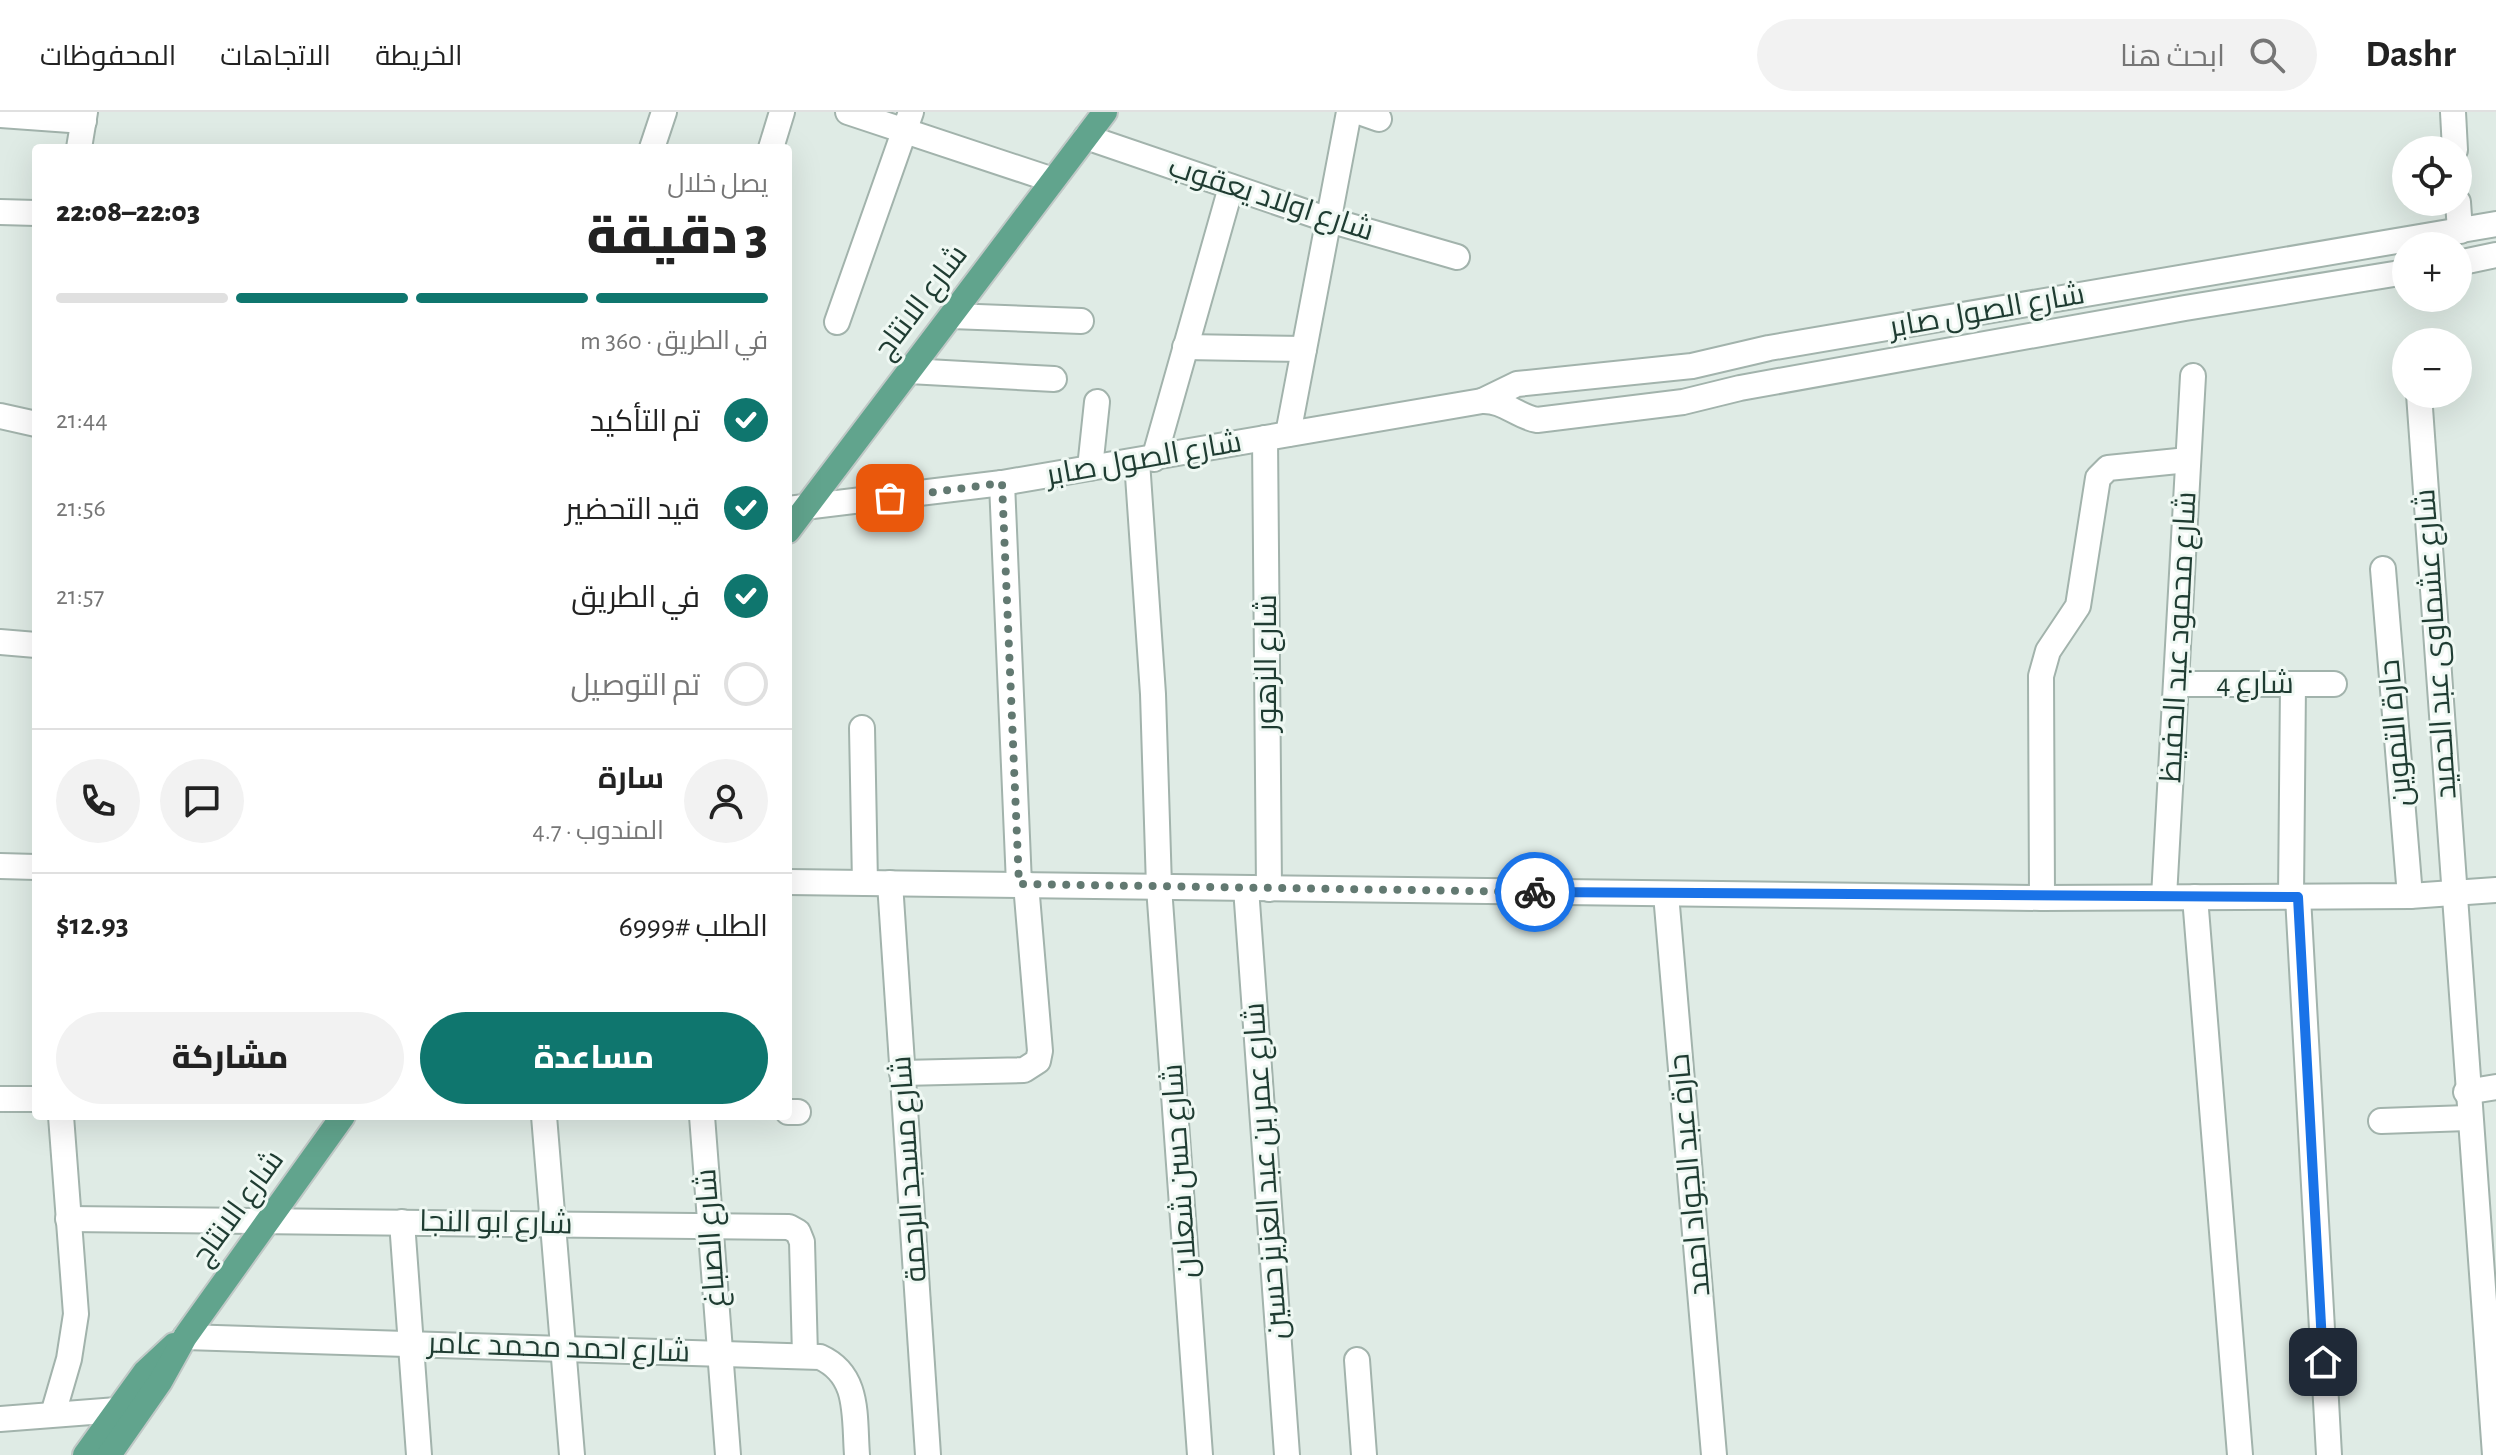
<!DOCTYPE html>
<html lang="ar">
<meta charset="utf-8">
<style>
:root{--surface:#fff;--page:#f2f2f2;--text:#222;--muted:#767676;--line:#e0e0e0;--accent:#0f766e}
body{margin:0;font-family:"Alegreya Sans",Cairo,sans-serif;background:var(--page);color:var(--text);direction:rtl;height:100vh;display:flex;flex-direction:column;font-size:30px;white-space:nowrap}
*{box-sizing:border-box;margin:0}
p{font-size:26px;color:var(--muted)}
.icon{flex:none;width:44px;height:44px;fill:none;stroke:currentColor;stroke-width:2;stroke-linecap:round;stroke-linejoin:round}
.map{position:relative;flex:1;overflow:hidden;direction:ltr}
.drawer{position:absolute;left:32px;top:32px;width:760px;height:976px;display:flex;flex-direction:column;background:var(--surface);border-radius:8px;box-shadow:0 8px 32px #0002;direction:rtl}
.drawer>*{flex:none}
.controls{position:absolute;left:2392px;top:24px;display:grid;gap:16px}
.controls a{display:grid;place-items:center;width:80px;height:80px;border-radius:50%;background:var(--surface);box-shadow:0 8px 32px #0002;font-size:40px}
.pin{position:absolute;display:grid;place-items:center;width:68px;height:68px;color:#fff;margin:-34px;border-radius:16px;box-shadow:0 4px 12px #0006}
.courier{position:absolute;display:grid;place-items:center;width:80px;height:80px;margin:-40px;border:6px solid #1a73e8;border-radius:50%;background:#fff;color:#222;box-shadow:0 2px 10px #0007}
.summary em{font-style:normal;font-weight:800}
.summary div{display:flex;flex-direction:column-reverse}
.summary{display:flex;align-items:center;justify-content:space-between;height:136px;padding:0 24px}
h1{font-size:52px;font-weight:800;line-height:60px}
.bar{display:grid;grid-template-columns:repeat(4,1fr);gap:12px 8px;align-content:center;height:96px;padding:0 24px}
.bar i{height:10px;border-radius:6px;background:var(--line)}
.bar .selected{background:var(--accent)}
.bar p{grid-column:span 4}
.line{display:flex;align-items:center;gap:20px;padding:0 24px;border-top:2px solid var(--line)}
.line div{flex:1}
.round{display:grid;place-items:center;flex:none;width:84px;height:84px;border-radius:42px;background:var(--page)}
ol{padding:0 24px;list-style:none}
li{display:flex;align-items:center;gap:24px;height:88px}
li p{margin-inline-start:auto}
li .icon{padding:8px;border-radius:50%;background:var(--accent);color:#fff;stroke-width:4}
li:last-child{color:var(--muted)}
li i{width:44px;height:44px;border:4px solid var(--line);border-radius:50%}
.action{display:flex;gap:16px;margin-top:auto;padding:16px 24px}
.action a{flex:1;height:92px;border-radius:48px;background:var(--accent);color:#fff;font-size:32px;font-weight:800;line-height:92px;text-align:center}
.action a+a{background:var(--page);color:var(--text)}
header{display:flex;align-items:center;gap:48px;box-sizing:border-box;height:112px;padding:0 40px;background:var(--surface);border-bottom:2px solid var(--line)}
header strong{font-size:38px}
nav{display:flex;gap:44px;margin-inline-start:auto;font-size:28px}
.search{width:560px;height:72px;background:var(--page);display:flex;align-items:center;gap:20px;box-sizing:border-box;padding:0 28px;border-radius:44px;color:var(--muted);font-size:30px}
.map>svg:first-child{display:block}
</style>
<header>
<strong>Dashr</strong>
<div class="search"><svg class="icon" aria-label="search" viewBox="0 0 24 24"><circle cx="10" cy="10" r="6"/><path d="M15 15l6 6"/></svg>ابحث هنا</div>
<nav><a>الخريطة</a><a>الاتجاهات</a><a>المحفوظات</a></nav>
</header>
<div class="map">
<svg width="2496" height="1343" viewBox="0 0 2496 1343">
<rect width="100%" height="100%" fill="#dfebe5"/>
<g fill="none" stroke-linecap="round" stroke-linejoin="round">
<defs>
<g id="street">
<polyline points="848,0 1053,68"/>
<polyline points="1359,0 1379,7"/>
<polyline points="2453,0 2455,38"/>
<polyline points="0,3 84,9"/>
<polyline points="1086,25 1329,108 1457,145"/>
<polyline points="79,36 85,0"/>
<polyline points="652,36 664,0"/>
<polyline points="771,36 782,0"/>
<polyline points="2458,90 2460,119"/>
<polyline points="0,100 36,101"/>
<polyline points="2458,151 2496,143"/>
<polyline points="951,204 1081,209"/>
<polyline points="837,210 911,0"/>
<polyline points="1185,235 1304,237"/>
<polyline points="909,259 1054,267"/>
<polyline points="2419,282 2495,1343"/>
<polyline points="1482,289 1517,272 1692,254 1769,236 2496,112"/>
<polyline points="0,304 36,312"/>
<polyline points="1288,322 1349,0"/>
<polyline points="1265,326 1269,777"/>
<polyline points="1154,347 1231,75"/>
<polyline points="1137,349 1153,582 1159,775 1200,1343"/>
<polyline points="1090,356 1097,290"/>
<polyline points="1002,371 1019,772"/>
<path d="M788,397l214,-26 480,-82c22,-1 34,15 55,19l146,-18 57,-14 445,-80 221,-36"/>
<polyline points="2383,457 2410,784"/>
<polyline points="0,530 36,533"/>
<polyline points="2176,572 2334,572"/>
<polyline points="862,616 865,771"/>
<polyline points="0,754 36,755"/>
<polyline points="788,770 2042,786 2410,784 2496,778"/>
<polyline points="890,771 928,1343"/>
<polyline points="1246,776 1287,1343"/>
<polyline points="1666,782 1714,1343"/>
<polyline points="2164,785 2193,264"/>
<polyline points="2195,785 2240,1343"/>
<polyline points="2291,785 2293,572"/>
<polyline points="2298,785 2329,1343"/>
<polyline points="2042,786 2041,564 2048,539 2078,494 2098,366 2108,356 2188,348"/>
<polyline points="902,961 1024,958 1038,949 1040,939 1026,772"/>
<polyline points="2466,980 2496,975"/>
<polyline points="0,987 36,987"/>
<polyline points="788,1000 798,1000"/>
<polyline points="544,1004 572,1343"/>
<polyline points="702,1004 728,1343"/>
<polyline points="2381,1009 2468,1006"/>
<polyline points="68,1107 789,1115 798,1120 802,1130 805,1243"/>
<polyline points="402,1110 419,1343"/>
<path d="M185,1225l635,20c40,18 34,59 37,98"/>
<polyline points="1357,1248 1364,1343"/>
<polyline points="53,1302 69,1247 76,1202 61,1004"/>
<polyline points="0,1307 117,1298"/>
</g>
<g id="primary">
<polyline points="788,419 1105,0"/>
<polyline points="85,1343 145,1260 174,1233"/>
<polyline points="109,1343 160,1270 185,1225 343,1004"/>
</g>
</defs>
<use href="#street" stroke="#a2b3ac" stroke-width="28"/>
<use href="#primary" stroke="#c0c8c6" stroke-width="28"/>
<use href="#street" stroke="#fff" stroke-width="24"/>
<use href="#primary" stroke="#61a48d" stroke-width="24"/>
</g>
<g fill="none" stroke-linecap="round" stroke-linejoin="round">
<polyline stroke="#627971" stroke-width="8" stroke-dasharray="0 14.4" points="890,386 1002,371 1019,772 1535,780"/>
<polyline stroke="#1a73e8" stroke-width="10" points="1535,780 2298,785 2323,1250"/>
</g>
<g text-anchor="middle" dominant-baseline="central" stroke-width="6" stroke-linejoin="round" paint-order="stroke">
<g font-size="30" fill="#1f3c32" stroke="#eff8f3">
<text transform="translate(1271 87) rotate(18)">شارع اولاد يعقوب</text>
<text transform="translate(921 190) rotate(-53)">شارع الانتاج</text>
<text transform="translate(1987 199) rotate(-10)">شارع الصول صابر</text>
<text transform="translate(1144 347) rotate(-10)">شارع الصول صابر</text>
<text transform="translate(2179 525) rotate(-87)">شارع محمود عبد الحفيظ</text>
<text transform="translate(2436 532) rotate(-94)">شارع عشماوى عبد الحميد</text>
<text transform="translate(1267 551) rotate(-90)">شارع الزهور</text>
<text x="2255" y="572">شارع 4</text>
<text transform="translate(2396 621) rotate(-95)">حارة التموين</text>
<text transform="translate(909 1057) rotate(-94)">شارع مسجد الرحمة</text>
<text transform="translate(1180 1059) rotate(-94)">شارع حسن شعلان</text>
<text transform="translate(1266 1059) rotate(-94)">شارع عمر بن عبد العزيز حسين</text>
<text transform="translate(1690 1063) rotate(-95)">حارة عبد الجواد احمد</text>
<text transform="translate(238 1096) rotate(-54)">شارع الانتاج</text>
<text transform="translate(496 1111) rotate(1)">شارع ابو النجا</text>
<text transform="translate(711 1126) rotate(-94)">شارع الصباغ</text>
<text transform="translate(559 1236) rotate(2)">شارع احمد محمد عامر</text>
</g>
</g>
</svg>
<div class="controls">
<a><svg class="icon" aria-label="locate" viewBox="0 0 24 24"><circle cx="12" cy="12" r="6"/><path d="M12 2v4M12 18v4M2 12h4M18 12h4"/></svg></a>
<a>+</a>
<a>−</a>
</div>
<div class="pin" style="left:890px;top:386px;background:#ea580c"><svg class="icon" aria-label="bag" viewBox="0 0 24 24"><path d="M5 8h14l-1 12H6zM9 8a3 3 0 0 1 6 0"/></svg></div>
<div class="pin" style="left:2323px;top:1250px;background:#1f2937"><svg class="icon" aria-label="home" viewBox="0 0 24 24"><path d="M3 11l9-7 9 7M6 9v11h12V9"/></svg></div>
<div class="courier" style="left:1535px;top:780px"><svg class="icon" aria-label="bike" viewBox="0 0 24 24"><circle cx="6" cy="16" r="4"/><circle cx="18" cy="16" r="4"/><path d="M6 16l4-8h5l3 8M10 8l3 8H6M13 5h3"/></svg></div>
<section class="drawer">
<div class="summary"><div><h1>3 دقيقة</h1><p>يصل خلال</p></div><em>22:03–22:08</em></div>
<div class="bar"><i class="selected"></i><i class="selected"></i><i class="selected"></i><i></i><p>في الطريق · 360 m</p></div>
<ol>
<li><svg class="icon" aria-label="check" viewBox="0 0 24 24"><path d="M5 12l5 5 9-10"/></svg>تم التأكيد<p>21:44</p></li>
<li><svg class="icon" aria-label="check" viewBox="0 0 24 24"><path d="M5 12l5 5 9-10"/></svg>قيد التحضير<p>21:56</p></li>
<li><svg class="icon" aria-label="check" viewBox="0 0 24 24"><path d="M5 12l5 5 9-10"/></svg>في الطريق<p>21:57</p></li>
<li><i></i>تم التوصيل</li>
</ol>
<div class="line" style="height:144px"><a class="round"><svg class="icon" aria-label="person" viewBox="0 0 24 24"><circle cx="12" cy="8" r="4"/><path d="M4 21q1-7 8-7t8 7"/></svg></a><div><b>سارة</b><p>المندوب · 4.7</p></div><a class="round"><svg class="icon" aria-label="chat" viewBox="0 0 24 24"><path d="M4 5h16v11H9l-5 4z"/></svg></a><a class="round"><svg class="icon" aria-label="phone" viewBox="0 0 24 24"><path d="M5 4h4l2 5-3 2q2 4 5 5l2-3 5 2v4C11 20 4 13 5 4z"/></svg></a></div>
<div class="line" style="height:104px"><div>الطلب #6999</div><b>$12.93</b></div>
<div class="action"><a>مساعدة</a><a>مشاركة</a></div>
</section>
</div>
